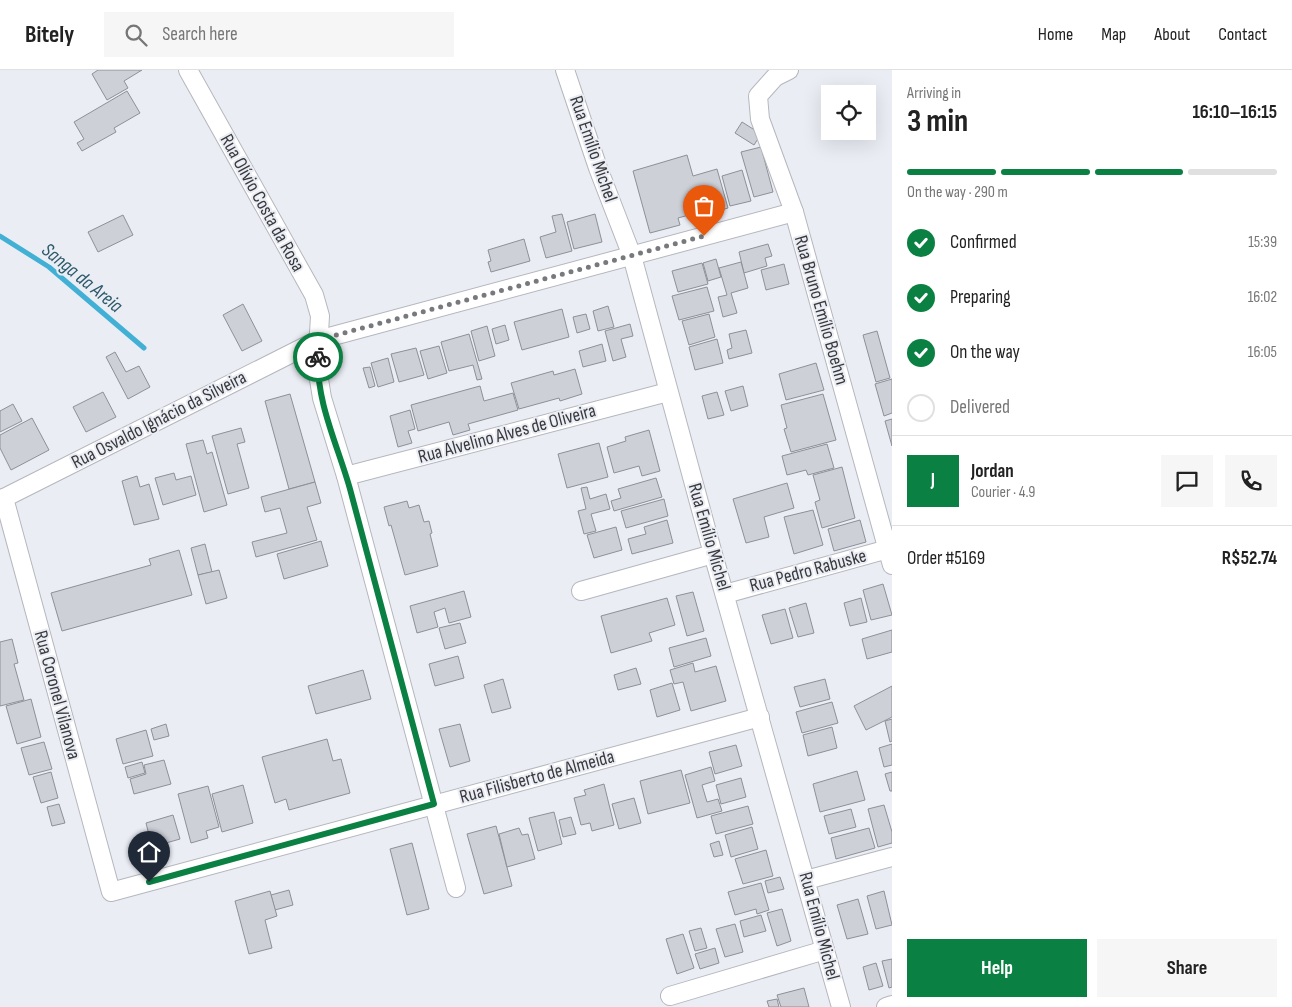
<!DOCTYPE html>
<meta charset="utf-8">
<style>
:root{--surface:#fff;--page:#f6f6f6;--text:#222;--muted:#767676;--line:#e0e0e0;--accent:#0b8043}
body{margin:0;font-family:"Sofia Sans Condensed",sans-serif;background:var(--page);color:var(--text);height:100vh;display:flex;flex-direction:column;font-size:19px;white-space:nowrap}
*{box-sizing:border-box;margin:0}
p{font-size:16px;color:var(--muted)}
.icon{flex:none;width:28px;height:28px;fill:none;stroke:currentColor;stroke-width:2;stroke-linecap:round;stroke-linejoin:round}
.map{position:relative;flex:1;overflow:hidden}
.details{display:flex;flex-direction:column;background:var(--surface);width:400px}
.details>*{flex:none}
.tools{position:absolute;left:821px;top:15px;display:grid;gap:10px}
.tools a{display:grid;place-items:center;width:55px;height:55px;border-radius:0px;background:var(--surface);box-shadow:0 5px 20px #0002;font-size:25px}
.pin{position:absolute;display:grid;place-items:center;width:42px;height:42px;color:#fff;margin:-51px -21px;border-radius:50% 50% 50% 0;rotate:-45deg;box-shadow:0 0 5px #0007}
.pin .icon{rotate:45deg}
.courier{position:absolute;display:grid;place-items:center;width:50px;height:50px;margin:-25px;border:4px solid #0b8043;border-radius:50%;background:#fff;color:#222;box-shadow:0 1px 6px #0007}
.headline em{font-style:normal;font-weight:700}
.headline div{display:flex;flex-direction:column-reverse}
.headline{display:flex;align-items:center;justify-content:space-between;height:85px;padding:0 15px}
h1{font-size:32px;font-weight:700;line-height:38px}
.bar{display:grid;grid-template-columns:repeat(4,1fr);gap:8px 5px;align-content:center;height:60px;padding:0 15px}
.bar i{height:6px;border-radius:4px;background:var(--line)}
.bar .selected{background:var(--accent)}
.bar p{grid-column:span 4}
.line{display:flex;align-items:center;gap:12px;padding:0 15px;border-top:1px solid var(--line)}
.line div{flex:1}
.round{display:grid;place-items:center;flex:none;width:52px;height:52px;border-radius:0px;background:var(--page)}
ol{padding:0 15px;list-style:none}
li{display:flex;align-items:center;gap:15px;height:55px}
li p{margin-inline-start:auto}
li .icon{padding:5px;border-radius:50%;background:var(--accent);color:#fff;stroke-width:4}
li:last-child{color:var(--muted)}
li i{width:28px;height:28px;border:2px solid var(--line);border-radius:50%}
.action{display:flex;gap:10px;margin-top:auto;padding:10px 15px}
.action a{flex:1;height:58px;border-radius:0px;background:var(--accent);color:#fff;font-size:20px;font-weight:700;line-height:58px;text-align:center}
.action a+a{background:var(--page);color:var(--text)}
header{display:flex;align-items:center;gap:30px;box-sizing:border-box;height:70px;padding:0 25px;background:var(--surface);border-bottom:1px solid var(--line)}
header strong{font-size:24px}
nav{display:flex;gap:28px;margin-inline-start:auto;font-size:18px}
.search{width:350px;height:45px;background:var(--page);display:flex;align-items:center;gap:12px;box-sizing:border-box;padding:0 18px;border-radius:0px;color:var(--muted);font-size:19px}
main{display:flex;flex:1;min-height:0}
.map>svg:first-child{display:block}
</style>
<header>
<strong>Bitely</strong>
<div class="search"><svg class="icon" aria-label="search" viewBox="0 0 24 24"><circle cx="10" cy="10" r="6"/><path d="M15 15l6 6"/></svg>Search here</div>
<nav><a>Home</a><a>Map</a><a>About</a><a>Contact</a></nav>
</header>
<main>
<div class="map">
<svg width="892" height="937" viewBox="0 0 892 937">
<rect width="100%" height="100%" fill="#ebedf5"/>
<g fill="none" stroke-linecap="round" stroke-linejoin="round">
<polyline stroke="#42b0d5" stroke-width="5" points="0,166 49,197 144,278"/>
</g>
<g fill="#ced0d8" stroke="#8e9098">
<polygon points="98,0 142,0 124,11 128,18 107,30 92,4"/>
<polygon points="127,21 140,43 114,58 116,62 82,81 77,73 84,69 74,52"/>
<polygon points="742,52 761,64 754,75 735,63"/>
<polygon points="761,77 773,122 754,127 741,82"/>
<polygon points="687,85 693,106 717,99 728,138 697,147 696,143 678,148 680,155 650,163 633,101"/>
<polygon points="742,100 751,131 730,136 722,106"/>
<polygon points="562,144 572,181 546,188 540,167 556,162 552,146"/>
<polygon points="595,144 602,172 574,179 567,152"/>
<polygon points="123,145 133,165 98,182 88,162"/>
<polygon points="524,169 530,191 491,202 488,192 491,191 488,180"/>
<polygon points="768,174 772,186 765,188 767,196 744,203 739,182"/>
<polygon points="716,189 721,207 708,211 703,193"/>
<polygon points="741,192 748,218 731,223 737,243 723,247 718,227 727,225 719,198"/>
<polygon points="702,193 708,214 678,222 672,201"/>
<polygon points="784,194 789,214 766,220 761,200"/>
<polygon points="707,217 714,241 679,250 672,226"/>
<polygon points="243,234 262,271 242,281 223,245"/>
<polygon points="608,236 614,257 598,261 593,241"/>
<polygon points="562,239 569,267 522,280 514,252"/>
<polygon points="586,244 590,259 577,263 573,247"/>
<polygon points="709,244 715,267 689,275 682,251"/>
<polygon points="630,254 633,266 621,269 626,287 613,291 605,261"/>
<polygon points="505,255 509,270 496,274 492,259"/>
<polygon points="487,256 495,286 479,291 471,261"/>
<polygon points="746,260 752,283 729,289 727,280 732,278 729,264"/>
<polygon points="877,261 890,308 876,312 863,265"/>
<polygon points="469,264 482,309 477,310 473,295 449,301 441,272"/>
<polygon points="717,269 723,293 695,300 689,277"/>
<polygon points="602,274 606,291 583,297 579,281"/>
<polygon points="439,276 447,303 428,309 420,281"/>
<polygon points="416,278 424,305 399,312 391,284"/>
<polygon points="115,282 126,302 139,296 150,317 128,329 106,287"/>
<polygon points="388,288 394,312 378,317 371,293"/>
<polygon points="816,293 824,320 786,330 779,304"/>
<polygon points="370,297 375,316 369,318 363,298"/>
<polygon points="575,299 582,324 560,331 559,328 519,339 511,313 553,301 554,305"/>
<polygon points="892,309 892,343 884,346 875,314"/>
<polygon points="480,316 484,331 513,323 518,340 468,354 470,360 453,365 449,352 418,361 411,335"/>
<polygon points="743,316 748,336 731,341 725,321"/>
<polygon points="103,322 116,347 86,362 73,337"/>
<polygon points="717,322 724,345 708,349 702,326"/>
<polygon points="290,324 315,412 289,419 265,331"/>
<polygon points="823,324 836,370 791,382 784,359 787,358 781,335"/>
<polygon points="13,334 22,351 0,362 0,341"/>
<polygon points="410,340 415,359 408,361 412,373 398,377 390,346"/>
<polygon points="32,348 49,380 11,400 0,378 0,365"/>
<polygon points="892,349 892,376 885,351"/>
<polygon points="241,358 245,372 237,374 249,418 228,424 212,366"/>
<polygon points="649,360 660,401 642,406 639,396 614,403 607,377 626,371 625,367"/>
<polygon points="203,370 207,384 212,382 227,435 204,442 186,374"/>
<polygon points="599,373 608,407 567,418 558,384"/>
<polygon points="827,374 834,398 808,405 806,400 787,405 782,386"/>
<polygon points="842,397 855,448 822,458 815,432 820,430 813,405"/>
<polygon points="174,403 176,410 191,406 196,425 163,435 155,408"/>
<polygon points="137,406 140,417 149,414 159,449 134,455 122,411"/>
<polygon points="656,408 662,427 614,441 611,431 621,428 618,419"/>
<polygon points="315,412 321,433 307,437 317,470 256,487 252,472 287,463 280,438 265,442 261,427"/>
<polygon points="787,413 794,438 764,447 769,467 746,473 733,429"/>
<polygon points="587,417 590,429 606,424 610,439 591,444 596,461 584,464 578,441 586,439 581,418"/>
<polygon points="664,429 668,446 626,458 621,441"/>
<polygon points="407,431 409,438 419,435 424,452 429,451 432,463 430,464 438,496 405,505 391,455 389,456 384,437"/>
<polygon points="813,440 823,475 794,484 784,447"/>
<polygon points="667,450 673,473 632,484 628,469 646,464 644,457"/>
<polygon points="860,450 866,472 834,481 828,459"/>
<polygon points="616,457 622,480 594,488 587,465"/>
<polygon points="321,471 328,496 284,509 277,484"/>
<polygon points="205,474 212,502 198,505 191,478"/>
<polygon points="179,480 192,525 62,561 51,523 151,495 149,489"/>
<polygon points="219,500 227,528 206,534 198,505"/>
<polygon points="883,514 892,545 871,550 863,520"/>
<polygon points="464,521 471,547 449,553 445,538 434,542 438,557 417,563 410,536"/>
<polygon points="693,522 704,561 687,566 676,526"/>
<polygon points="667,528 675,555 649,563 652,571 611,583 601,546"/>
<polygon points="861,528 867,552 850,556 844,533"/>
<polygon points="806,533 814,563 798,567 789,538"/>
<polygon points="785,539 793,568 771,574 762,545"/>
<polygon points="460,553 466,573 445,579 439,558"/>
<polygon points="892,560 892,582 867,589 862,569"/>
<polygon points="706,568 711,586 674,597 669,578"/>
<polygon points="12,569 18,593 14,594 24,630 0,636 0,572"/>
<polygon points="458,586 464,608 435,616 429,594"/>
<polygon points="693,593 695,602 716,596 726,631 691,641 683,612 674,614 670,600"/>
<polygon points="636,598 641,614 618,620 614,605"/>
<polygon points="363,600 371,629 316,644 308,616"/>
<polygon points="503,609 511,638 492,643 484,615"/>
<polygon points="825,609 830,629 800,637 794,617"/>
<polygon points="672,613 680,640 657,647 650,620"/>
<polygon points="892,616 892,647 866,660 854,636"/>
<polygon points="31,629 41,667 17,674 6,636"/>
<polygon points="832,632 838,653 802,663 796,642"/>
<polygon points="892,649 892,671 890,672 885,651"/>
<polygon points="166,654 169,666 154,670 151,659"/>
<polygon points="460,654 470,691 450,697 439,659"/>
<polygon points="832,657 837,678 808,686 803,665"/>
<polygon points="146,660 153,686 123,694 116,669"/>
<polygon points="327,669 333,691 341,689 350,723 289,740 286,729 275,733 262,687"/>
<polygon points="44,672 52,699 29,705 21,678"/>
<polygon points="892,674 892,695 884,697 879,678"/>
<polygon points="736,675 742,696 715,704 709,682"/>
<polygon points="164,690 171,714 134,724 130,709 146,704 144,695"/>
<polygon points="142,692 145,703 128,708 125,697"/>
<polygon points="711,697 715,711 702,715 707,732 718,729 722,741 697,748 685,705"/>
<polygon points="681,700 690,733 648,744 640,711"/>
<polygon points="857,701 865,730 820,742 813,714"/>
<polygon points="51,702 58,728 41,733 33,707"/>
<polygon points="892,702 892,721 890,721 885,704"/>
<polygon points="741,708 746,727 721,734 716,715"/>
<polygon points="604,714 614,755 592,761 590,753 581,755 574,728 586,725 584,720"/>
<polygon points="243,715 253,753 222,762 212,724"/>
<polygon points="208,716 219,757 206,761 208,768 191,773 178,724"/>
<polygon points="634,728 641,753 619,759 612,734"/>
<polygon points="59,734 65,753 52,756 47,737"/>
<polygon points="884,735 892,762 892,773 878,777 868,739"/>
<polygon points="748,736 753,754 716,764 711,746"/>
<polygon points="851,739 856,757 829,764 824,746"/>
<polygon points="554,742 562,774 538,781 529,748"/>
<polygon points="173,745 180,769 152,777 146,753"/>
<polygon points="571,747 576,764 563,767 559,750"/>
<polygon points="496,756 512,816 484,824 467,764"/>
<polygon points="752,757 758,779 731,787 725,765"/>
<polygon points="519,758 522,765 528,764 535,789 507,797 499,764"/>
<polygon points="869,758 875,778 836,789 831,768"/>
<polygon points="719,771 723,785 714,787 710,774"/>
<polygon points="412,773 429,839 407,845 390,779"/>
<polygon points="766,780 773,806 743,814 735,789"/>
<polygon points="780,807 784,819 768,823 765,811"/>
<polygon points="761,813 769,840 757,844 756,839 735,845 728,822"/>
<polygon points="289,820 293,835 275,840 271,825"/>
<polygon points="270,821 277,846 265,850 272,878 249,884 235,831"/>
<polygon points="884,821 892,855 876,859 867,826"/>
<polygon points="858,829 868,864 847,869 837,835"/>
<polygon points="782,839 791,871 777,876 767,843"/>
<polygon points="761,845 766,861 744,867 740,851"/>
<polygon points="735,854 743,882 725,887 716,859"/>
<polygon points="701,858 707,878 695,881 689,861"/>
<polygon points="683,864 694,898 677,904 666,869"/>
<polygon points="715,878 719,893 700,899 695,884"/>
<polygon points="892,889 892,917 889,918 882,891"/>
<polygon points="876,893 883,916 869,920 863,897"/>
<polygon points="804,918 809,937 781,937 777,925"/>
<polygon points="777,929 779,937 769,937 767,931"/>
</g>
<g fill="none" stroke-linecap="round" stroke-linejoin="round">
<defs>
<g id="minor">
<polyline points="188,0 314,225 320,246 317,297 322,328 346,406 456,818"/>
<polyline points="565,0 598,98 632,186 713,484 841,937"/>
<polyline points="789,0 775,7 758,26 760,49 794,142 892,495"/>
<polyline points="346,406 668,322"/>
<polyline points="4,428 111,822 760,647"/>
<polyline points="0,430 318,270 794,142"/>
<polyline points="581,521 713,484"/>
<polyline points="725,524 892,478"/>
<polyline points="806,810 892,787"/>
<polyline points="670,926 825,880"/>
<polyline points="886,937 892,935"/>
</g>
</defs>
<use href="#minor" stroke="#b5b7be" stroke-width="20"/>
<use href="#minor" stroke="#fff" stroke-width="18"/>
</g>
<g fill="none" stroke-linecap="round" stroke-linejoin="round">
<polyline stroke="#77797d" stroke-width="5" stroke-dasharray="0 9" points="318,287 318,270 704,166"/>
<path stroke="#0b8043" stroke-width="6" d="M149,812l285,-78c-28,-105 -56,-210 -84,-315 -12,-43 -34,-87 -32,-132"/>
</g>
<g text-anchor="middle" dominant-baseline="central" stroke-width="4" stroke-linejoin="round" paint-order="stroke">
<g font-size="19" fill="#393a3d" stroke="#ebedf5">
<text transform="translate(593 79) rotate(71)">Rua Emílio Michel</text>
<text transform="translate(262 133) rotate(61)">Rua Olívio Costa da Rosa</text>
<text transform="translate(821 240) rotate(74)">Rua Bruno Emílio Boehm</text>
<text transform="translate(159 350) rotate(-27)">Rua Osvaldo Ignácio da Silveira</text>
<text transform="translate(507 364) rotate(-15)">Rua Alvelino Alves de Oliveira</text>
<text transform="translate(709 467) rotate(74)">Rua Emílio Michel</text>
<text transform="translate(808 501) rotate(-15)">Rua Pedro Rabuske</text>
<text transform="translate(57 625) rotate(75)">Rua Coronel Vilanova</text>
<text transform="translate(537 707) rotate(-15)">Rua Filisberto de Almeida</text>
<text transform="translate(819 856) rotate(75)">Rua Emílio Michel</text>
</g>
<g font-size="20" font-style="italic" fill="#2d5a6b" stroke="#ebedf5">
<text transform="translate(82 208) rotate(39)">Sanga da Areia</text>
</g>
</g>
</svg>
<div class="tools">
<a><svg class="icon" aria-label="locate" viewBox="0 0 24 24"><circle cx="12" cy="12" r="6"/><path d="M12 2v4M12 18v4M2 12h4M18 12h4"/></svg></a>
</div>
<div class="pin" style="left:704px;top:166px;background:#ea580c"><svg class="icon" aria-label="bag" viewBox="0 0 24 24"><path d="M5 8h14l-1 12H6zM9 8a3 3 0 0 1 6 0"/></svg></div>
<div class="pin" style="left:149px;top:812px;background:#1f2937"><svg class="icon" aria-label="home" viewBox="0 0 24 24"><path d="M3 11l9-7 9 7M6 9v11h12V9"/></svg></div>
<div class="courier" style="left:318px;top:287px"><svg class="icon" aria-label="bike" viewBox="0 0 24 24"><circle cx="6" cy="16" r="4"/><circle cx="18" cy="16" r="4"/><path d="M6 16l4-8h5l3 8M10 8l3 8H6M13 5h3"/></svg></div>
</div>
<section class="details">
<div class="headline"><div><h1>3 min</h1><p>Arriving in</p></div><em>16:10–16:15</em></div>
<div class="bar"><i class="selected"></i><i class="selected"></i><i class="selected"></i><i></i><p>On the way · 290 m</p></div>
<ol>
<li><svg class="icon" aria-label="check" viewBox="0 0 24 24"><path d="M5 12l5 5 9-10"/></svg>Confirmed<p>15:39</p></li>
<li><svg class="icon" aria-label="check" viewBox="0 0 24 24"><path d="M5 12l5 5 9-10"/></svg>Preparing<p>16:02</p></li>
<li><svg class="icon" aria-label="check" viewBox="0 0 24 24"><path d="M5 12l5 5 9-10"/></svg>On the way<p>16:05</p></li>
<li><i></i>Delivered</li>
</ol>
<div class="line" style="height:90px"><b class="round" style="background:var(--accent);color:#fff">J</b><div><b>Jordan</b><p>Courier · 4.9</p></div><a class="round"><svg class="icon" aria-label="chat" viewBox="0 0 24 24"><path d="M4 5h16v11H9l-5 4z"/></svg></a><a class="round"><svg class="icon" aria-label="phone" viewBox="0 0 24 24"><path d="M5 4h4l2 5-3 2q2 4 5 5l2-3 5 2v4C11 20 4 13 5 4z"/></svg></a></div>
<div class="line" style="height:65px"><div>Order #5169</div><b>R$52.74</b></div>
<div class="action"><a>Help</a><a>Share</a></div>
</section>
</main>
